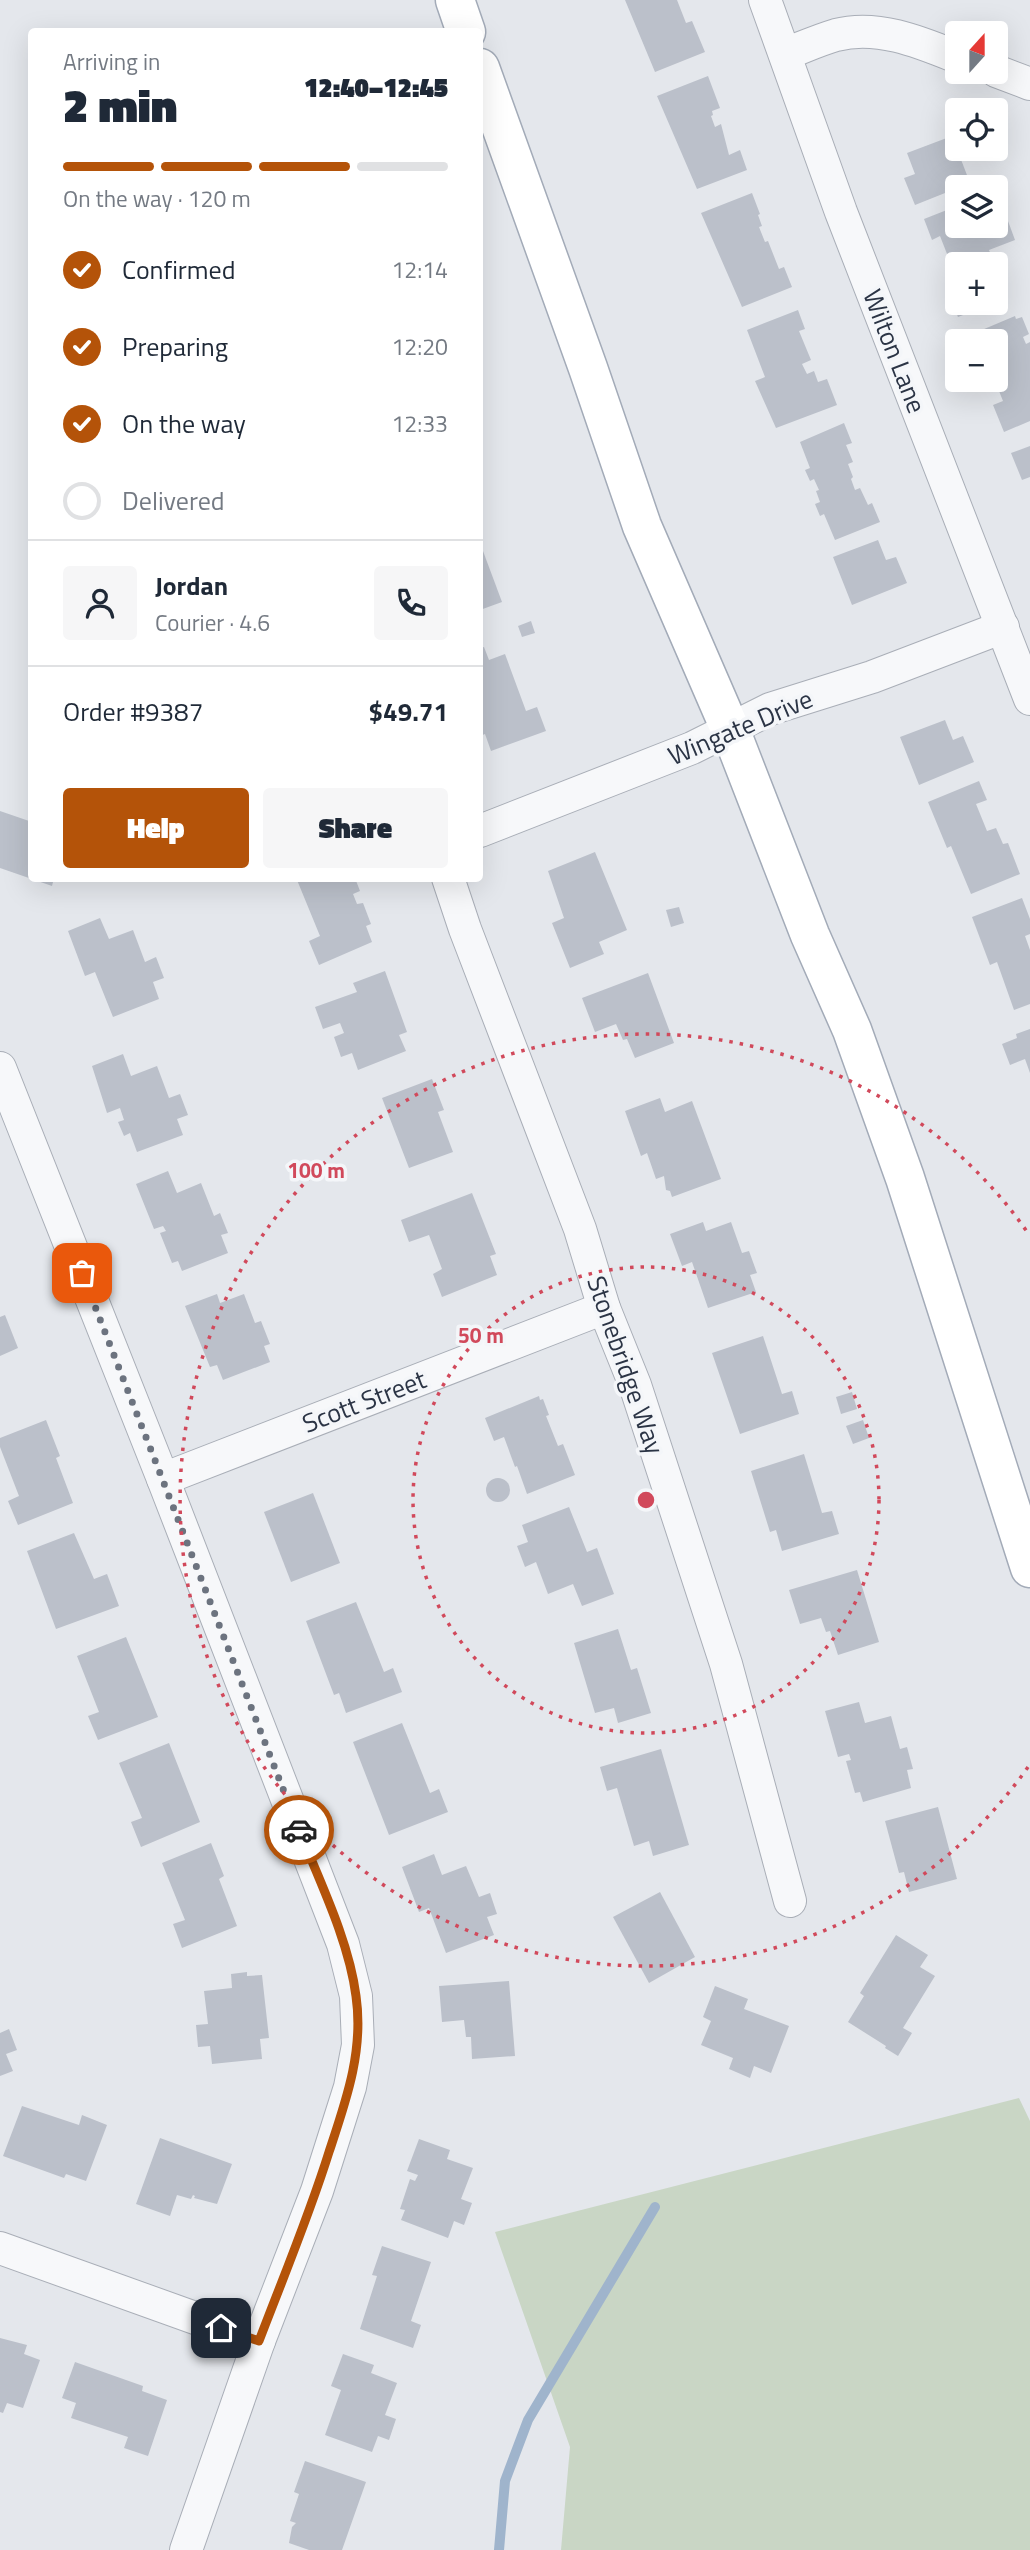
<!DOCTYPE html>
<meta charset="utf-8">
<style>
:root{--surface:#fff;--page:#f6f6f7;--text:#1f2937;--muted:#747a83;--line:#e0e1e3;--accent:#b45309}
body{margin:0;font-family:"Titillium Web",sans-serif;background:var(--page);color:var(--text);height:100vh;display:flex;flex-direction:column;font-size:26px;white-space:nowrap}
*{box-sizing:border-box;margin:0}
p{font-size:23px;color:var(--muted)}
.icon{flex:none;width:38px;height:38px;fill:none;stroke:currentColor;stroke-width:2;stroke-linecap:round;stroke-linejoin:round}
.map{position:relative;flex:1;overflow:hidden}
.drawer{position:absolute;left:28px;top:28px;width:455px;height:854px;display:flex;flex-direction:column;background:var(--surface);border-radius:7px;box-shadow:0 7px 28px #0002}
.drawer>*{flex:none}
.needle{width:46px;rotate:21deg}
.tools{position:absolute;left:945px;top:21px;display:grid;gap:14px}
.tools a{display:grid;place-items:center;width:63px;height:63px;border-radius:7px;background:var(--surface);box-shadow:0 7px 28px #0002;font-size:35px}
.pin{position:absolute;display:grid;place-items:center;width:60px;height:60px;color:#fff;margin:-30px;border-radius:14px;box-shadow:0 4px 10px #0006}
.courier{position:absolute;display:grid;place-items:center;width:70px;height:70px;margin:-35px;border:5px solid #b45309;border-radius:50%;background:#fff;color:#222;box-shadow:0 2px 9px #0007}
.headline em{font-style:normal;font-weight:800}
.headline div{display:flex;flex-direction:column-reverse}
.headline{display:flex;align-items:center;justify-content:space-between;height:119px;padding:0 35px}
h1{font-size:46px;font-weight:800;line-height:52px}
.bar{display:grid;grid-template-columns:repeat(4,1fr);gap:10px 7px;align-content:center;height:84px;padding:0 35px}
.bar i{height:9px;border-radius:5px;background:var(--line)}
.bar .active{background:var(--accent)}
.bar p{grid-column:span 4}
.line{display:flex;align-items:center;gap:18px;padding:0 35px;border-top:2px solid var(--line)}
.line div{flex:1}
.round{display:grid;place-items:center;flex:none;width:74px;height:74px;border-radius:7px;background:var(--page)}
ol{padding:0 35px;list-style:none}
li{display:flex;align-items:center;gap:21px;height:77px}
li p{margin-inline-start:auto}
li .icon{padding:7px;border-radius:50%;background:var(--accent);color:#fff;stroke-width:4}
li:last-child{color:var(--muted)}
li i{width:38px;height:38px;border:4px solid var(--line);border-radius:50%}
.primary-button{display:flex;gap:14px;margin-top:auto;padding:14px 35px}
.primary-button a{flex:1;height:80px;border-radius:7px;background:var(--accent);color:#fff;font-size:28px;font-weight:800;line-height:80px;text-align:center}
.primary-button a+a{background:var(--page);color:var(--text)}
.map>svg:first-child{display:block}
</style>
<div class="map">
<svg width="1030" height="2550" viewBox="0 0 1030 2550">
<rect width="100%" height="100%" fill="#e4e7ec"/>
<polygon fill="#c9d6c5" points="1019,2098 1030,2121 1030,2550 561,2550 570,2447 495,2232"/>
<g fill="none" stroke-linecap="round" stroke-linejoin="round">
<polyline stroke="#9fb4cc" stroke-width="10" points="499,2550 505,2481 528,2420 655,2207"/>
</g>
<g fill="#bbc0ca">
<polygon points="625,0 677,0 686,23 692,21 705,52 655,72"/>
<polygon points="708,76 720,108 712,111 713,115 711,116 715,127 721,124 729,155 740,150 747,170 697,189 657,96"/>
<polygon points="952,136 970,183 915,205 904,178 915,174 907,153"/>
<polygon points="752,193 760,214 758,215 762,226 759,227 765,242 768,241 779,269 784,267 792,287 742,307 701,213"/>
<polygon points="1001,202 1015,240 989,250 995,264 957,264 957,303 994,303 958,317 950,297 957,295 945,266 951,264 940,236 932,240 924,219 957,206 957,226 996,226 996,204"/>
<polygon points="996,266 1008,297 996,302"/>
<polygon points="798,310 805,329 799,331 811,360 802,364 807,374 814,371 818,382 827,379 837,405 776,428 755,381 765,377 747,330"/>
<polygon points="1015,316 1016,319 1022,317 1029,334 1023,337 1026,344 1030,342 1030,421 1004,432 993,405 1003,401 995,381 1000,379 996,370 996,341 972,341 970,335"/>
<polygon points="844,423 852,443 846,445 853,462 848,464 853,477 851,479 855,490 860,488 868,505 872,503 880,522 835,540 824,514 820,516 815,504 820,502 816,491 819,490 814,479 810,481 805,470 810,468 800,442"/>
<polygon points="1030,446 1030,477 1022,480 1011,453"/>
<polygon points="878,540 886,560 896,557 907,583 852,605 833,557"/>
<polygon points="480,543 502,602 480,610"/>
<polygon points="531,621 535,633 522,637 518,626"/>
<polygon points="484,647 489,660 505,654 526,711 537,707 546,731 491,751 485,734 480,736 480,648"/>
<polygon points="945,720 953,740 963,736 974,762 919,785 900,737"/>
<polygon points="979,781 987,800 976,804 987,831 996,828 1003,844 1008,843 1020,874 971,894 951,846 947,848 928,802"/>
<polygon points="0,811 32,822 32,878 54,878 52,886 0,868"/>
<polygon points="595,852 627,930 599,942 604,954 570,968 552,923 564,918 548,871"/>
<polygon points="301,878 355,878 360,891 353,894 357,904 363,903 371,924 366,926 372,942 319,965 309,941 320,936 297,880"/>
<polygon points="1022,898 1030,919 1030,934 1025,936 1030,950 1030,1004 1014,1010 997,962 990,965 972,917"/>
<polygon points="679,907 684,923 671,927 666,910"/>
<polygon points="100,918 109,939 133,930 145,962 156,957 164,978 153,982 159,999 113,1017 95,972 85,976 68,931"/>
<polygon points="385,971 407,1032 399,1035 406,1051 358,1070 352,1053 341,1057 334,1037 344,1033 340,1023 323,1029 315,1007 357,992 353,983"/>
<polygon points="648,973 674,1043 635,1058 627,1039 623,1040 616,1024 595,1032 582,998"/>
<polygon points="1030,1029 1030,1073 1025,1059 1010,1065 1002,1044 1017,1038 1016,1034"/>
<polygon points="123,1054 131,1076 157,1066 169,1098 180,1094 188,1115 177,1119 183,1135 137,1152 130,1133 124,1136 118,1122 124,1120 120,1108 107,1113 92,1066"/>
<polygon points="432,1079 444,1110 438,1112 453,1152 409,1168 382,1098"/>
<polygon points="660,1098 665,1112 692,1101 721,1179 672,1197 670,1191 666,1190 664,1176 656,1179 647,1153 641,1156 625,1111"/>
<polygon points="168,1171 177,1193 201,1183 214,1216 220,1213 228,1233 221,1235 228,1253 182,1271 178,1261 172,1263 160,1233 166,1231 163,1226 154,1229 136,1184"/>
<polygon points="472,1193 496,1254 490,1256 497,1275 442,1297 433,1274 442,1269 429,1235 409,1242 401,1220"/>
<polygon points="703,1222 706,1231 731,1222 742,1253 749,1251 757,1273 750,1275 756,1292 708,1308 692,1262 682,1266 670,1234"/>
<polygon points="217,1294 220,1303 244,1294 255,1323 261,1321 270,1344 264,1346 270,1362 223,1380 217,1365 210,1367 185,1306"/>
<polygon points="5,1315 18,1348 0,1356 0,1317"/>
<polygon points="763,1336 782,1394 792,1391 799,1414 740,1434 712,1353"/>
<polygon points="852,1392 857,1409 841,1414 836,1397"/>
<polygon points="539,1396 540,1400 543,1399 549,1415 546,1416 558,1446 563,1444 575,1475 527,1494 517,1466 515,1467 504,1437 494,1441 485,1418"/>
<polygon points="46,1420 60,1456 56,1458 73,1503 18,1525 8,1501 19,1496 0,1447 0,1438"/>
<polygon points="863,1420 869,1438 853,1444 846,1426"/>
<polygon points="804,1454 822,1513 832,1511 839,1534 782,1551 776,1530 770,1532 751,1471"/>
<circle cx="498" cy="1490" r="12"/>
<polygon points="313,1493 340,1563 291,1582 264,1512"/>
<polygon points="569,1507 587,1552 597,1548 614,1594 582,1606 573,1584 548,1594 536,1562 525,1567 517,1546 528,1542 522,1525"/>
<polygon points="74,1533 94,1579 107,1574 119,1606 56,1629 27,1551"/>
<polygon points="857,1570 879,1642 838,1655 830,1631 826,1632 821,1618 800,1624 789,1590"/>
<polygon points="356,1602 384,1672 393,1668 402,1692 346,1713 339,1693 334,1695 306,1621"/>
<polygon points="618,1629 631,1670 637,1668 651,1713 618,1723 614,1708 595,1713 574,1643"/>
<polygon points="126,1637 158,1717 98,1740 88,1716 99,1712 77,1656"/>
<polygon points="859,1702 865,1723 891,1716 900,1749 907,1747 913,1769 907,1770 911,1788 863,1802 860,1792 855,1793 846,1761 851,1760 849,1754 838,1757 825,1711"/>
<polygon points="402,1723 430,1793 439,1789 448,1812 389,1835 353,1742"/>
<polygon points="169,1743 200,1822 141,1847 131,1822 142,1818 119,1763"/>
<polygon points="661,1749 689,1845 653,1856 649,1841 634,1846 617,1788 607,1791 600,1767"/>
<polygon points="938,1807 957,1879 909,1892 904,1872 899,1873 885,1821"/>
<polygon points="211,1843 224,1876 219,1879 237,1926 182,1948 173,1924 185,1920 162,1863"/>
<polygon points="434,1854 442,1875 466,1866 479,1897 490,1893 497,1914 487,1917 494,1935 446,1953 429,1908 419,1912 402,1867"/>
<polygon points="660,1892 695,1957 649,1983 613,1917"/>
<polygon points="896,1935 928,1955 920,1967 935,1976 903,2028 912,2033 898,2056 885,2048 886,2046 848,2022 864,1996 860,1993"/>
<polygon points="247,1972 247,1976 262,1975 269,2038 260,2039 262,2059 212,2064 210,2046 198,2047 196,2025 208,2024 204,1991 232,1988 231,1974"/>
<polygon points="509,1981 515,2056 472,2059 471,2037 466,2037 464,2020 442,2022 439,1986"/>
<polygon points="715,1986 748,1999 744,2009 789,2026 771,2073 754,2066 750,2078 729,2069 733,2058 701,2045 711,2021 703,2017"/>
<polygon points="9,2029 17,2050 6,2054 13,2071 0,2076 0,2033"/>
<polygon points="22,2106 79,2125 82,2115 107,2125 86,2181 66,2174 64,2178 3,2156"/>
<polygon points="160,2138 232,2164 217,2204 194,2198 195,2196 193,2195 191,2199 177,2195 170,2216 136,2204"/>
<polygon points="419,2139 450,2150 447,2159 473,2168 461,2199 472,2203 464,2225 454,2221 448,2238 401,2220 405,2210 400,2209 410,2179 415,2181 418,2175 407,2171"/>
<polygon points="382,2246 431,2262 411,2321 421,2325 413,2348 360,2329 377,2276 372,2275"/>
<polygon points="0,2338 27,2345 24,2354 40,2360 23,2408 7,2403 3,2413 0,2412"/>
<polygon points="343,2354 374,2365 371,2373 397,2383 385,2415 396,2419 389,2440 378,2436 372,2452 325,2435 341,2390 331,2386"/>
<polygon points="75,2362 143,2386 142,2391 167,2400 148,2456 124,2448 128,2437 71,2418 76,2403 62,2398"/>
<polygon points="305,2461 366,2482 342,2550 309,2550 289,2543 292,2527 296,2523 290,2521 299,2494 294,2492"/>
</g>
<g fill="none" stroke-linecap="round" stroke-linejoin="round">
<defs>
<g id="minor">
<polyline points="765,0 841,212 1030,699"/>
<path d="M785,54c16,-6 34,-14 51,-19 41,-11 84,7 121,22"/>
<polyline points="996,71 1030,84"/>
<polyline points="480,831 692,748 770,709 872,677 1003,627"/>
<polyline points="448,878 465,929 580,1229 604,1308 635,1385 726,1664 790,1901"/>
<polyline points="0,1068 163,1479 343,1944 356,1996 358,2045 350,2087 317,2191 259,2341 186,2550"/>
<polyline points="163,1479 604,1308"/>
<polyline points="0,2248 259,2341"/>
</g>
<g id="primary">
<polyline points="455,0 466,32"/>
<polyline points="480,68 588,368 642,526 730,729 810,935 852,1030 905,1178 1030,1568"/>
</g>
</defs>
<use href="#minor" stroke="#a9aeb7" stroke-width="34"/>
<use href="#primary" stroke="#a3abb8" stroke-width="41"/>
<use href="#minor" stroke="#f7f8fa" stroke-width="32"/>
<use href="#primary" stroke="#fff" stroke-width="38"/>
</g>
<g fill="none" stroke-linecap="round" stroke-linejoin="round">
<polyline stroke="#6c737f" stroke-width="7" stroke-dasharray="0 12.6" points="82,1273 299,1830"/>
<path stroke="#b45309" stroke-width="9" d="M221,2328l38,13c24,-63 50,-125 70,-189 17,-51 35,-101 27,-156 -7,-55 -36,-114 -57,-166"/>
</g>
<g fill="none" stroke="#d1495b" stroke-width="3.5" stroke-dasharray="3.5 7">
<circle cx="646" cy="1500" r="233"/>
<path d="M1028 1767A466 466 0 1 1 1028 1233"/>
</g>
<g text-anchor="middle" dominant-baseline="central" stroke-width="7" stroke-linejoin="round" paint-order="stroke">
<g font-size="26" fill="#2b3445" stroke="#f4f6f9">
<text transform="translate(895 351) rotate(69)">Wilton Lane</text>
<text transform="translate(740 727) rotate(-23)">Wingate Drive</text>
<text transform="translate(626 1365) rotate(71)">Stonebridge Way</text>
<text transform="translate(364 1401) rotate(-21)">Scott Street</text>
</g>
</g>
<circle cx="646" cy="1500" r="10" fill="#d1495b" stroke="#f4f6f9" stroke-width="3.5"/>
<g font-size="21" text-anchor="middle" font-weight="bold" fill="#d1495b" stroke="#f4f6f9" stroke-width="7" stroke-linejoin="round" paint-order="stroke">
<text x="316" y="1178">100 m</text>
<text x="481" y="1343">50 m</text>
</g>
</svg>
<div class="tools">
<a><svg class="needle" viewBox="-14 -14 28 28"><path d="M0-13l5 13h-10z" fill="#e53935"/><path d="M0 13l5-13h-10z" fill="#747a83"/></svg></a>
<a><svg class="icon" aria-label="locate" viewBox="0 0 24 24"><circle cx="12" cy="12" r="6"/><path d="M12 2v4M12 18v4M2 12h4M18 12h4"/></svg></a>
<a><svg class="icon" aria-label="layers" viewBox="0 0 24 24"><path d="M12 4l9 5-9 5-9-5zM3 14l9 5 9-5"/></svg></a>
<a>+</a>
<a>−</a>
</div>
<div class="pin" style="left:82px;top:1273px;background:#ea580c"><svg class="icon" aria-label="bag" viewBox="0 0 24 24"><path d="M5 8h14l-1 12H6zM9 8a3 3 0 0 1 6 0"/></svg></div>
<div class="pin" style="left:221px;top:2328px;background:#1f2937"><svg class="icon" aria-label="home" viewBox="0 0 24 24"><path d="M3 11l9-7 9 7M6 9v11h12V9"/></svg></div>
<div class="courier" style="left:299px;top:1830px"><svg class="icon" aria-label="car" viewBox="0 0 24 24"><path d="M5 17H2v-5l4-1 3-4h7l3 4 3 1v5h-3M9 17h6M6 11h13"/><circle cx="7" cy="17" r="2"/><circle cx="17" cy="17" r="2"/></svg></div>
<section class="drawer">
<div class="headline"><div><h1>2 min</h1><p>Arriving in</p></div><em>12:40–12:45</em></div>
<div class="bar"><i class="active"></i><i class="active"></i><i class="active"></i><i></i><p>On the way · 120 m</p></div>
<ol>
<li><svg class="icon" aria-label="check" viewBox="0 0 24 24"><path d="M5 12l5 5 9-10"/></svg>Confirmed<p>12:14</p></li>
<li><svg class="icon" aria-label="check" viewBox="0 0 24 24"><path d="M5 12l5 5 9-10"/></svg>Preparing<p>12:20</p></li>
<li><svg class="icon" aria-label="check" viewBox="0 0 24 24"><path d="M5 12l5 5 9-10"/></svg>On the way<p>12:33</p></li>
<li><i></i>Delivered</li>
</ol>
<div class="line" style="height:126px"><a class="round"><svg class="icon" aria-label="person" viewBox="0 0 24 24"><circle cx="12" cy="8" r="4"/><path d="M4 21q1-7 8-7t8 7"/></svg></a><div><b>Jordan</b><p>Courier · 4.6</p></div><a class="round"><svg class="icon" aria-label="phone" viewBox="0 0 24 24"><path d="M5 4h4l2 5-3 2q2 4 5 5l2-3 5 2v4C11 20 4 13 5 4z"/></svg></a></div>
<div class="line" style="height:91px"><div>Order #9387</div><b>$49.71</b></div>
<div class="primary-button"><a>Help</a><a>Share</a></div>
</section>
</div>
